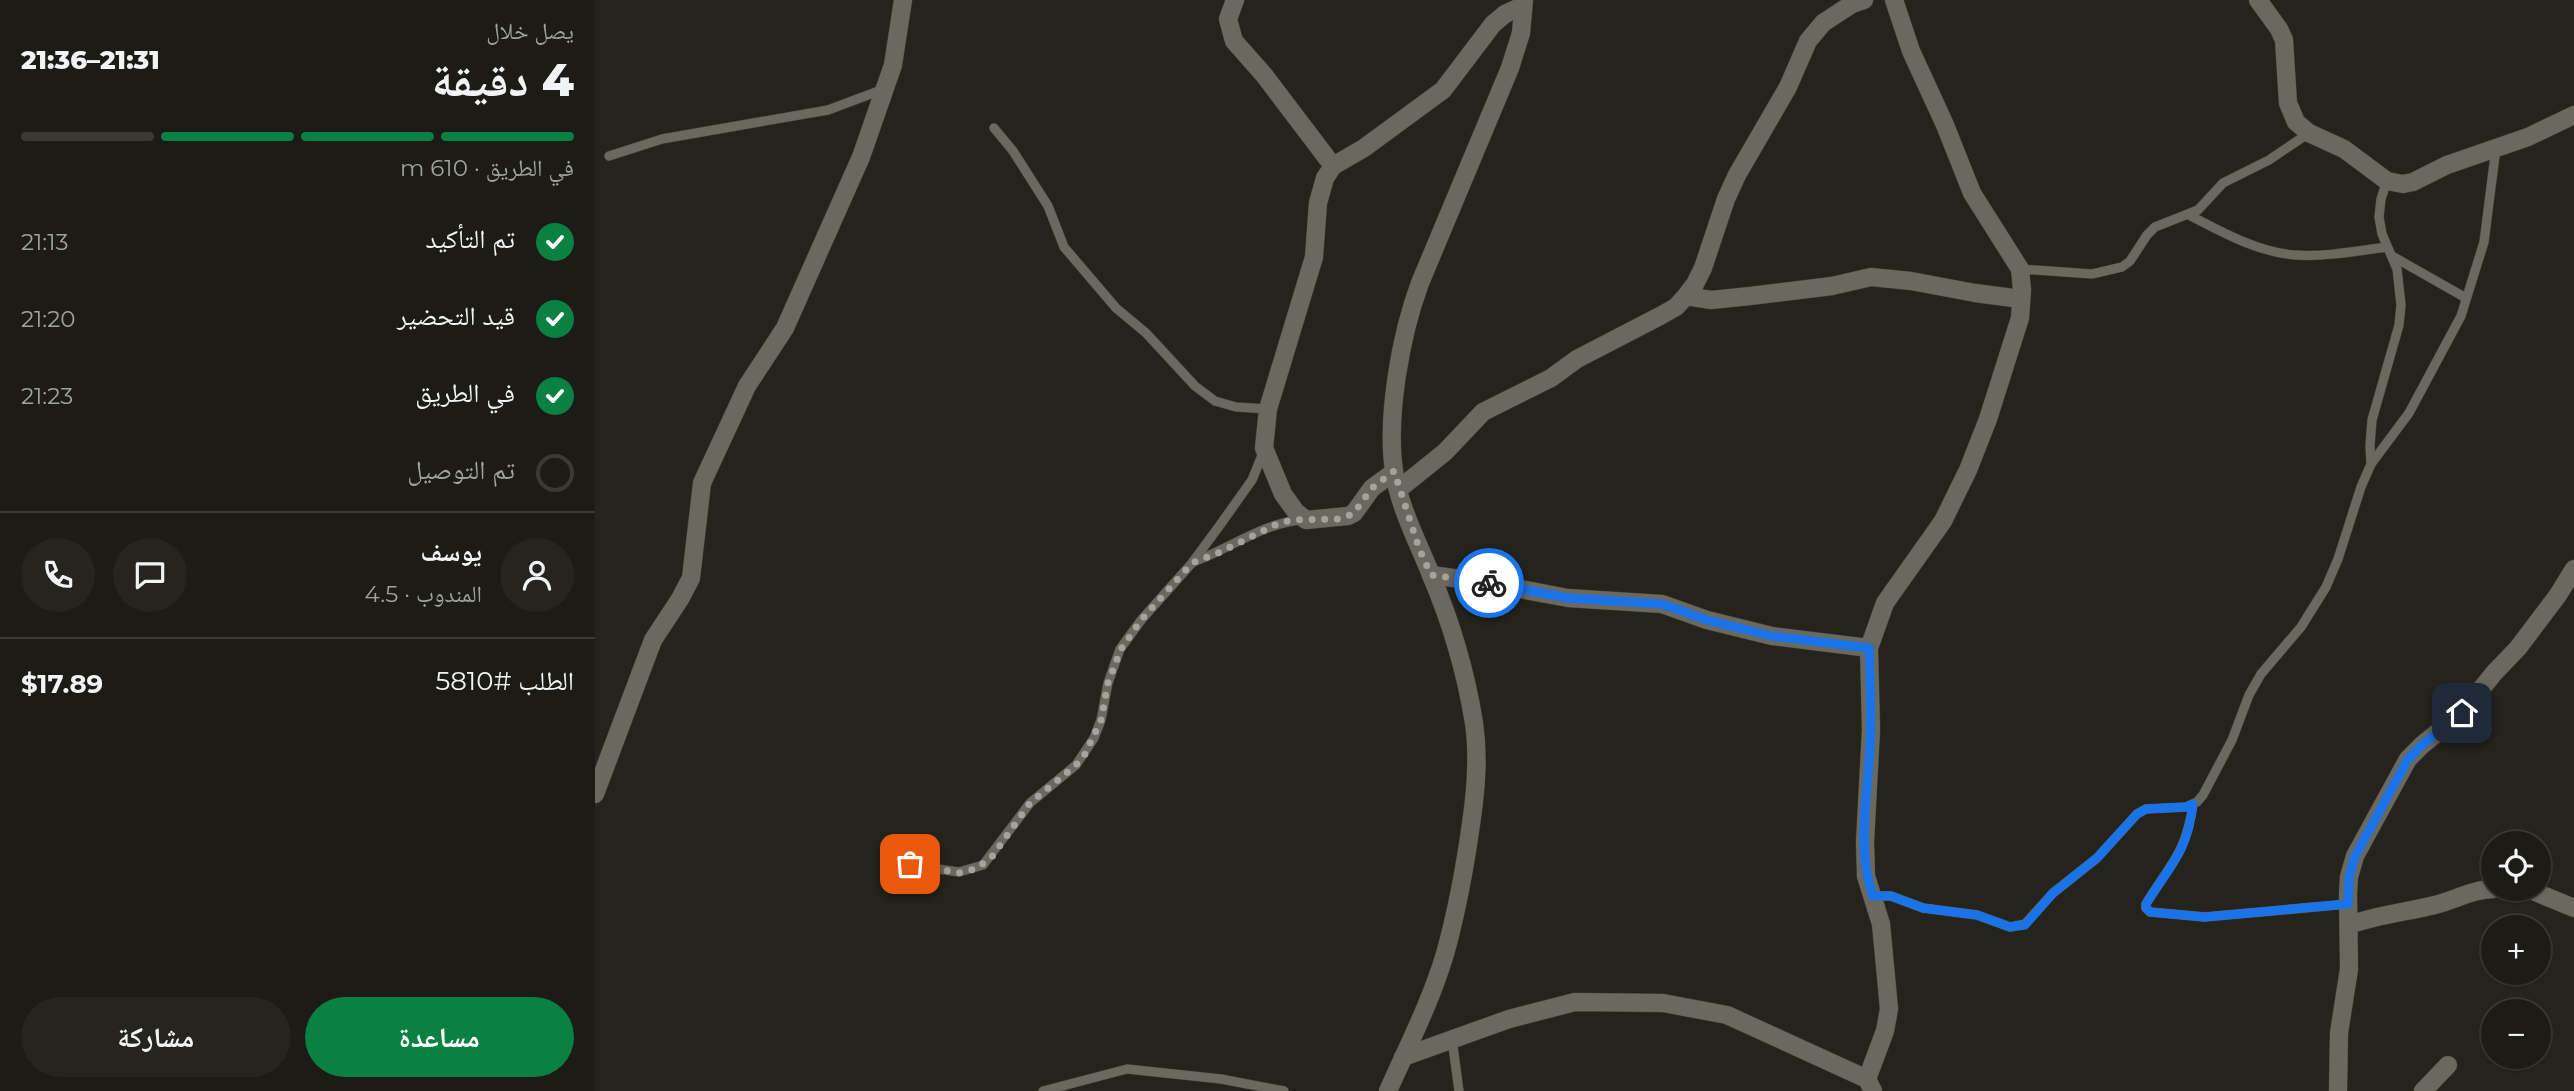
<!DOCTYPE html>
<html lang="ar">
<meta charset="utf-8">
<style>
:root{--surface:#1c1b15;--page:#25241e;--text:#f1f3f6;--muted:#a0a1a0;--line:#3a3934;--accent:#0b8043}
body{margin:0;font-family:Montserrat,"Noto Naskh Arabic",sans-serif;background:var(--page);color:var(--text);direction:rtl;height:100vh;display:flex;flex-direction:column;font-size:26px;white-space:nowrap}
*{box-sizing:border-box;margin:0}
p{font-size:23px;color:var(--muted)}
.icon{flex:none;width:38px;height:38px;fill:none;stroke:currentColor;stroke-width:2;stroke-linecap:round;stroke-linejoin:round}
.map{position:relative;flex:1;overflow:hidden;direction:ltr}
.side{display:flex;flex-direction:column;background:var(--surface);width:595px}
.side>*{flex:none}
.fabs{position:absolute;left:1886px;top:831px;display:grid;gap:14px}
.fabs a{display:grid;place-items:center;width:70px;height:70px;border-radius:50%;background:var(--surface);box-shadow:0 2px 5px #0004,0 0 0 2px var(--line);font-size:35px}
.pin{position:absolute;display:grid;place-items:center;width:60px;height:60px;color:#fff;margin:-30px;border-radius:14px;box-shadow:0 4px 10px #0006}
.courier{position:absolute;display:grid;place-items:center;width:70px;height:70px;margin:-35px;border:5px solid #1a73e8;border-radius:50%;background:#fff;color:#222;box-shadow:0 2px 9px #0007}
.summary em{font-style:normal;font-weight:800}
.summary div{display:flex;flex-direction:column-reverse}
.summary{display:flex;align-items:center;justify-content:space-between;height:119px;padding:0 21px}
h1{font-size:46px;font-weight:800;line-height:52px}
.bar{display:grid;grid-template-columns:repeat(4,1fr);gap:10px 7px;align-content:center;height:84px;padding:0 21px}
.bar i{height:9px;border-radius:5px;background:var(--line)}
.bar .selected{background:var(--accent)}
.bar p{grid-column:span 4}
.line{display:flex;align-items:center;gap:18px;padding:0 21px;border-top:2px solid var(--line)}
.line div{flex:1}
.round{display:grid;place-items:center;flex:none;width:74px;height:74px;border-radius:37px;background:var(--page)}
ol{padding:0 21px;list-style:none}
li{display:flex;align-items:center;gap:21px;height:77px}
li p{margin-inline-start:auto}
li .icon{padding:7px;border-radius:50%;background:var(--accent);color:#fff;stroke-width:4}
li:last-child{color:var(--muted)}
li i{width:38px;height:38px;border:4px solid var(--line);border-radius:50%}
.primary-button{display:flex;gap:14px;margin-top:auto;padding:14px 21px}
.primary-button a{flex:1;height:80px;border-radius:42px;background:var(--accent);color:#fff;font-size:28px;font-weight:800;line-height:80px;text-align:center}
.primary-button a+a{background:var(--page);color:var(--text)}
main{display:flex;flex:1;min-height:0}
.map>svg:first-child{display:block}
</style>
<main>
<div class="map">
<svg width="1979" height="1091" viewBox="0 0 1979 1091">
<rect width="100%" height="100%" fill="#25241c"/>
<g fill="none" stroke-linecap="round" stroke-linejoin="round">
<defs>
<g id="lane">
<polyline points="399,128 418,151 453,206 469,247 521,308 551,333 600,386 620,401 641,407 673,409"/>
<polyline points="14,156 67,139 233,110 289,89"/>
<path d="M1594,215c33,17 68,37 106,40 30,2 62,-4 92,-8"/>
<polyline points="1797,256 1871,298"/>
<polyline points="1425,269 1497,274 1527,267 1535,261 1552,235 1560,227 1603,210 1628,183 1674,160 1714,133"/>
<polyline points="1776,464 1775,445 1777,420 1804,325 1806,305 1802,269 1787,234 1784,217 1786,199 1792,181"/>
<path d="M598,562c37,-13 71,-40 110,-42"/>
<path d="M1598,804c-7,50 -23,60 -47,100v4l4,4 55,5 143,-13"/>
<polyline points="315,865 364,872 388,865 435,803 481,765 499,738 506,720 513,683 525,649 547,619 597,563 625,525 657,480 668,453"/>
<polyline points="1278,896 1296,896 1328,908 1382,915 1415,927 1430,924 1458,893 1502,858 1542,814 1551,809 1591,807 1602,802 1608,795 1637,740 1654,695 1666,674 1706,627 1731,587 1743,559 1766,487 1776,464 1814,413 1866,316 1889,242 1901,148"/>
<polyline points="857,1039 864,1091"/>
<polyline points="448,1091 532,1069 626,1079 689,1091"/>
</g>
<g id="street">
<polyline points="640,0 633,19 639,41 669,75 738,166"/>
<polyline points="1663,0 1684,29 1689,40 1693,103 1701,122 1714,133 1749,149 1792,181 1808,184 1818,182 1852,165 1933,137 1979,115"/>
<polyline points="1091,296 1116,300 1155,296 1237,286 1276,277 1316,281 1380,293 1426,299"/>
<polyline points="799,472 777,488 759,513 753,516 711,520 701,512 688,494 669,448 673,409 719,257 723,203 730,178 738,166 769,148 848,90 898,24 910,14 927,6"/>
<polyline points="804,489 850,452 888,412 956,378 982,359 1065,316 1081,307 1091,296 1100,284 1108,268 1131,199 1142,175 1193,87 1213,41 1228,23 1257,4 1269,0"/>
<polyline points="836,575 888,582 973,598 1067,604 1112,620 1177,636 1274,648 1290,603 1348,521 1373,470 1393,419 1425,318 1427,290 1425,269 1377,193 1350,125 1316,51 1299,0"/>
<polyline points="0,794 58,640 85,599 96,578 107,483 152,386 190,328 266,157 298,65 308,0"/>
<polyline points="1933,889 1979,908"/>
<path d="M1754,925c28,-10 57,-13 86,-20 20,-5 38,-16 59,-16"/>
<polyline points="808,1057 914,1019 980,1002 1068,1003 1132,1015 1272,1079 1278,1091"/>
<polyline points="1272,1079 1290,1031 1294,1009 1286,924 1271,876 1270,842 1276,730 1274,648"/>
<path d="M793,1091c20,-45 43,-90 57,-137 12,-43 20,-87 26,-130 5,-34 8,-67 3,-101 -8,-50 -23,-101 -43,-148 -13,-33 -32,-68 -37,-104 -8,-55 7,-137 26,-188l90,-215 11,-35 3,-33"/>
<polyline points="1743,1091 1744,1033 1754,969 1753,893 1754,877 1760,856 1813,759 1827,745 1867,713 1899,673 1923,648 1963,595 1979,569"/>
<polyline points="1828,1091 1853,1065"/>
</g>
</defs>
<use href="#lane" stroke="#42413b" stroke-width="10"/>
<use href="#street" stroke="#42413b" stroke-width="19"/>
<use href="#lane" stroke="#6a6960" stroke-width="9"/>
<use href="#street" stroke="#6a6960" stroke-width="18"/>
</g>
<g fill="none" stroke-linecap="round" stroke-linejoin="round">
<polyline stroke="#a4a39d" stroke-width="7" stroke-dasharray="0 12.6" points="315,864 364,873 380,869 396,858 435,803 481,765 490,754 506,720 513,683 526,649 547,619 597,563 623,553 680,525 696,520 742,519 753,516 759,513 777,488 799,471 824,548 836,575 894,583"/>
<path stroke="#1a73e8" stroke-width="9" d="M894,583l79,15 94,6 45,16 65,16 97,12c1,33 3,65 1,98 -2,49 -14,103 3,150h18l32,12 54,7 33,12 15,-2 28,-32 44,-35 40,-44 9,-5 40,-2 7,-3c-6,50 -23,61 -47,100v4l4,4 54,5 144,-13 1,-27 6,-21 53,-97 14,-14 40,-32"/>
</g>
</svg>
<div class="fabs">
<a><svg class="icon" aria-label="locate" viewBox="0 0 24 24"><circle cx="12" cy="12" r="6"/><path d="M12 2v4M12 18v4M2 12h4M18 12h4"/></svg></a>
<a>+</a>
<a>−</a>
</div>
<div class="pin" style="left:315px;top:864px;background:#ea580c"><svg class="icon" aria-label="bag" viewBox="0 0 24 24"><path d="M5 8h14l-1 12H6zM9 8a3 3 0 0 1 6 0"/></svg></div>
<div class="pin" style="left:1867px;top:713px;background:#1f2937"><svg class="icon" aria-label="home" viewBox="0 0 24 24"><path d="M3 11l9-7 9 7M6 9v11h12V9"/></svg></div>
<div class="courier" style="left:894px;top:583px"><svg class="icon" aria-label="bike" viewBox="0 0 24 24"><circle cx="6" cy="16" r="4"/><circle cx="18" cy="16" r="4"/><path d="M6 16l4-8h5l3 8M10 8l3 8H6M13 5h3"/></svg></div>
</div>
<section class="side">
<div class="summary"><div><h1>4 دقيقة</h1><p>يصل خلال</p></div><em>21:31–21:36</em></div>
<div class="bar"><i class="selected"></i><i class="selected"></i><i class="selected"></i><i></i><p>في الطريق · 610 m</p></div>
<ol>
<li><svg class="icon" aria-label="check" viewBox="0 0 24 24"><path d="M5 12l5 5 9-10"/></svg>تم التأكيد<p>21:13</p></li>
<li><svg class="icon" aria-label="check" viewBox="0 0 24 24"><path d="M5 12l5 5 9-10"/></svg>قيد التحضير<p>21:20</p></li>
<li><svg class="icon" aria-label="check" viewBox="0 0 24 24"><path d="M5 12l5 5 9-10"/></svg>في الطريق<p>21:23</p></li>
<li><i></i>تم التوصيل</li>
</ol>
<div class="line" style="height:126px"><a class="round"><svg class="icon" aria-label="person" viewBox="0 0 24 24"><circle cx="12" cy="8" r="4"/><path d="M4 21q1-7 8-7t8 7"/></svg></a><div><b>يوسف</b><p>المندوب · 4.5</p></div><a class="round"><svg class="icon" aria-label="chat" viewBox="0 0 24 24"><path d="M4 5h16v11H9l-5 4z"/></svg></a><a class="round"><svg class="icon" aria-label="phone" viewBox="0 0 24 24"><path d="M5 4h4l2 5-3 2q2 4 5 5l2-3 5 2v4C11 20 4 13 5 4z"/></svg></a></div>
<div class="line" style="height:91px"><div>الطلب #5810</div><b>$17.89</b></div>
<div class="primary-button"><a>مساعدة</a><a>مشاركة</a></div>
</section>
</main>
